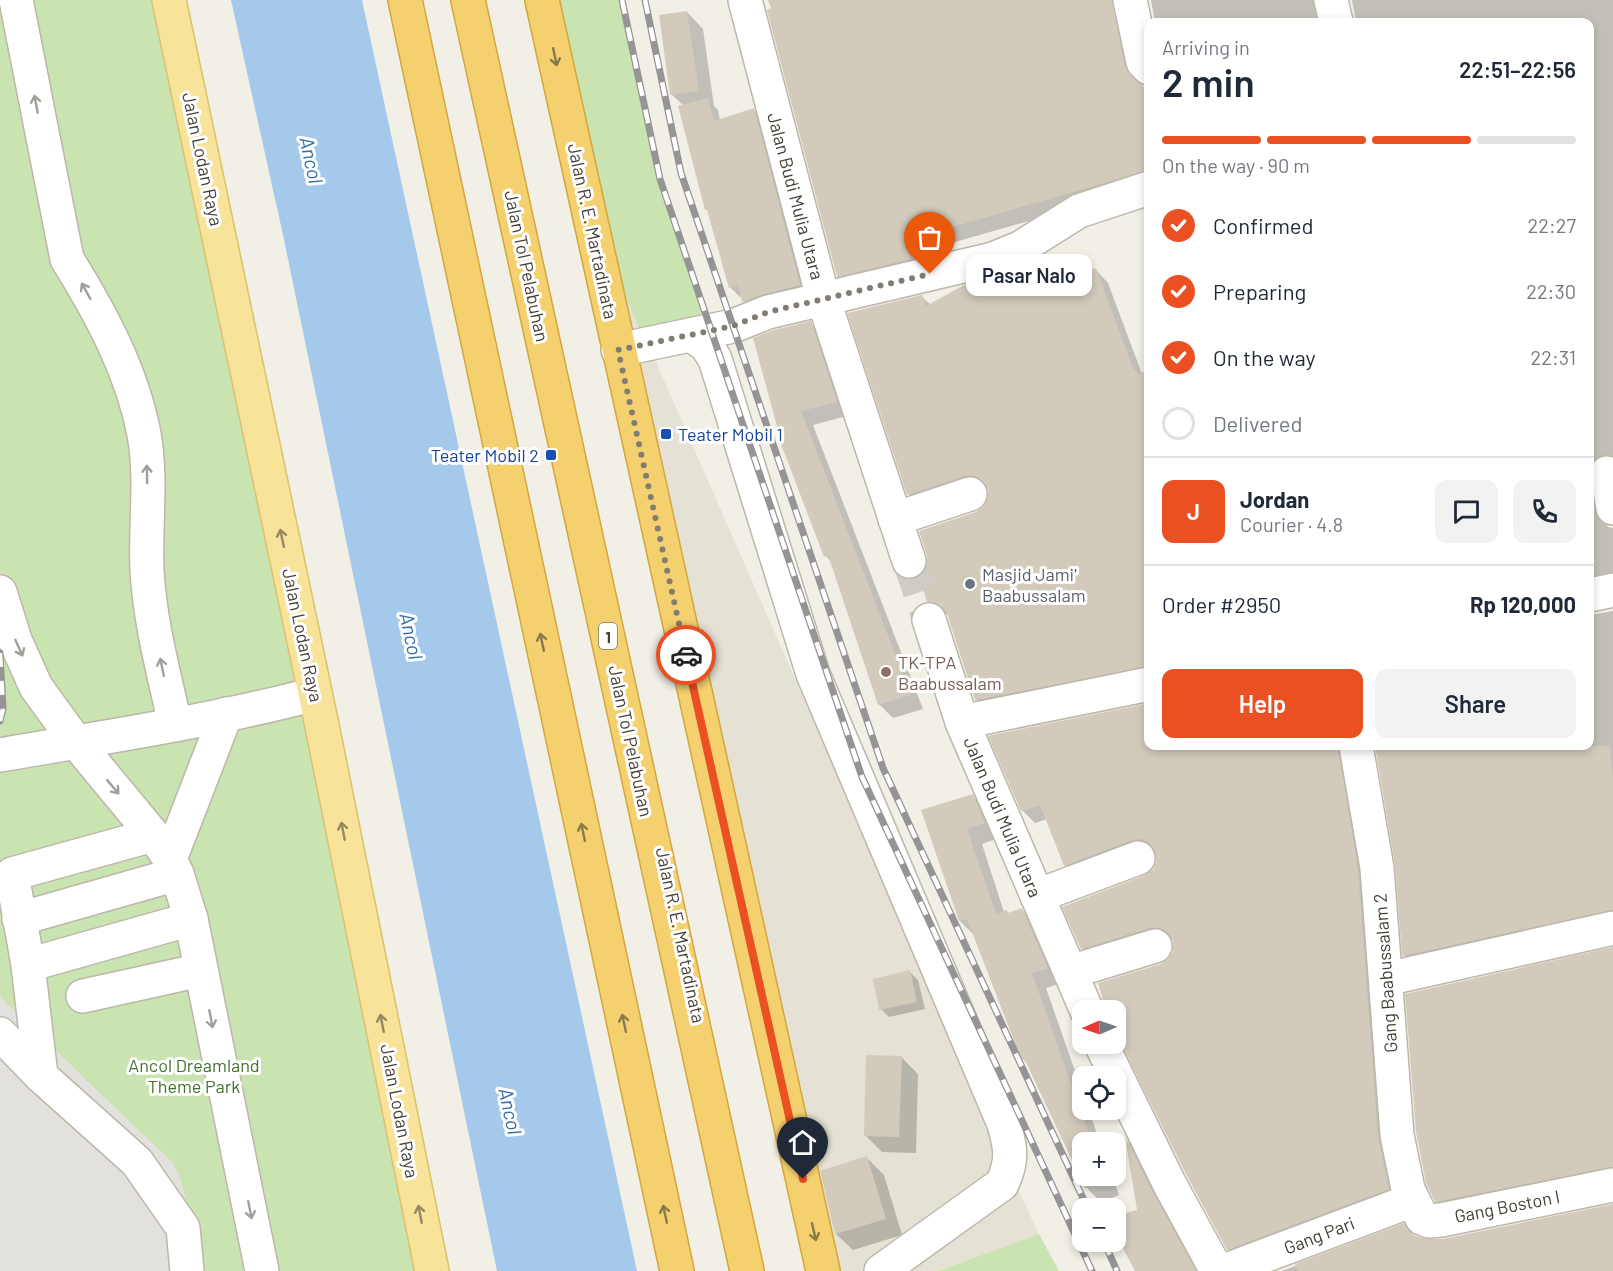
<!DOCTYPE html>
<meta charset="utf-8">
<style>
:root{--surface:#fff;--page:#f2f2f3;--text:#1f2937;--muted:#747a83;--line:#e0e1e3;--accent:#eb5023}
body{margin:0;font-family:Barlow,sans-serif;background:var(--page);color:var(--text);height:100vh;display:flex;flex-direction:column;font-size:22px;white-space:nowrap}
*{box-sizing:border-box;margin:0}
p{font-size:20px;color:var(--muted)}
.icon{flex:none;width:33px;height:33px;fill:none;stroke:currentColor;stroke-width:2;stroke-linecap:round;stroke-linejoin:round}
.map{position:relative;flex:1;overflow:hidden}
.details{position:absolute;left:1144px;top:18px;width:450px;height:732px;display:flex;flex-direction:column;background:var(--surface);border-radius:12px;box-shadow:0 3px 9px #0003}
.details>*{flex:none}
.needle{width:39px;rotate:268deg}
.controls{position:absolute;left:1072px;top:1000px;display:grid;gap:12px}
.controls a{display:grid;place-items:center;width:54px;height:54px;border-radius:12px;background:var(--surface);box-shadow:0 3px 9px #0003;font-size:30px}
.pin{position:absolute;display:grid;place-items:center;width:51px;height:51px;color:#fff;margin:-62px -26px;border-radius:50% 50% 50% 0;rotate:-45deg;box-shadow:0 0 6px #0007}
.pin .icon{rotate:45deg}
.courier{position:absolute;display:grid;place-items:center;width:60px;height:60px;margin:-30px;border:4px solid #eb5023;border-radius:50%;background:#fff;color:#222;box-shadow:0 2px 8px #0007}
.bubble{position:absolute;height:42px;border-radius:12px;background:var(--surface);box-shadow:0 3px 9px #0003;font-size:20px;font-weight:600;line-height:42px;text-align:center}
.head em{font-style:normal;font-weight:600}
.head div{display:flex;flex-direction:column-reverse}
.head{display:flex;align-items:center;justify-content:space-between;height:102px;padding:0 18px}
h1{font-size:39px;font-weight:600;line-height:45px}
.bar{display:grid;grid-template-columns:repeat(4,1fr);gap:9px 6px;align-content:center;height:72px;padding:0 18px}
.bar i{height:8px;border-radius:4px;background:var(--line)}
.bar .selected{background:var(--accent)}
.bar p{grid-column:span 4}
.line{display:flex;align-items:center;gap:15px;padding:0 18px;border-top:2px solid var(--line)}
.line div{flex:1}
.round{display:grid;place-items:center;flex:none;width:63px;height:63px;border-radius:12px;background:var(--page)}
ol{padding:0 18px;list-style:none}
li{display:flex;align-items:center;gap:18px;height:66px}
li p{margin-inline-start:auto}
li .icon{padding:6px;border-radius:50%;background:var(--accent);color:#fff;stroke-width:4}
li:last-child{color:var(--muted)}
li i{width:33px;height:33px;border:3px solid var(--line);border-radius:50%}
.primary-button{display:flex;gap:12px;margin-top:auto;padding:12px 18px}
.primary-button a{flex:1;height:69px;border-radius:12px;background:var(--accent);color:#fff;font-size:24px;font-weight:600;line-height:69px;text-align:center}
.primary-button a+a{background:var(--page);color:var(--text)}
.map>svg:first-child{display:block}
</style>
<div class="map">
<svg width="1613" height="1271" viewBox="0 0 1613 1271">
<rect width="100%" height="100%" fill="#f2efe6"/>
<polygon fill="#e5e1d4" points="587,205 821,738 980,1109 1039,1234 938,1271 824,1271"/>
<g fill="#c9e3b1">
<polygon points="0,0 167,0 432,1271 0,1271"/>
<polygon points="542,0 622,0 660,179 711,330 646,344 587,205"/>
<polygon points="1039,1234 1059,1271 938,1271"/>
</g>
<polygon fill="#e3e1dd" points="0,997 172,1162 179,1175 184,1192 198,1271 0,1271"/>
<polygon fill="#a5c9eb" points="231,0 362,0 637,1271 497,1271 283,235"/>
<g fill="#0003">
<polygon points="770,0 1129,0 1124,18 1137,80 1143,87 1149,87 1149,185 1103,200 955,242 918,256 923,272 851,289 838,276"/>
<polygon points="1151,0 1330,0 1326,22 1155,22"/>
<polygon points="1352,0 1613,0 1613,469 1601,490 1607,525 1608,527 1613,528 1613,586 1590,594 1590,22 1356,22"/>
<polygon points="687,12 703,29 714,106 718,110 720,120 753,110 763,119 809,295 753,311 744,301 742,296 740,297 730,287 709,212 706,209 684,106 672,95"/>
<polygon points="1051,264 1063,277 1066,282 1096,270 1108,283 1142,374 1149,372 1149,680 989,712 976,699 948,614 941,614 928,601 977,513 986,507 990,497 989,489 978,488 921,507 909,494 922,297 931,305 970,285 982,297"/>
<polygon points="810,323 824,336 850,415 813,425 923,709 893,718 879,704 832,563 826,556 778,432"/>
<polygon points="1613,611 1613,924 1417,968 1404,955 1397,865 1376,746 1590,746 1590,615"/>
<polygon points="1149,705 1149,746 1356,746 1401,1202 1241,1262 1228,1249 1116,1033 1116,1011 1107,1011 1169,960 1175,951 1174,940 1164,940 1095,961 1082,948 1146,877 1154,870 1158,862 1157,853 1145,853 1078,878 1065,865 1047,819 1035,823 1022,810"/>
<polygon points="972,795 987,810 999,838 982,844 1004,912 1006,911 1010,914 1022,910 1037,925 1062,983 1046,988 1083,1094 1083,1110 1089,1110 1100,1143 1083,1143 1083,1176 1112,1176 1119,1195 1101,1202 1086,1187 1028,1064 1022,1058 975,936 960,921 923,811"/>
<polygon points="1613,949 1613,1181 1449,1214 1436,1201"/>
<polygon points="910,972 918,980 925,1009 889,1017 881,1009"/>
<polygon points="902,1058 918,1074 916,1153 882,1152 865,1135"/>
<polygon points="1128,1141 1138,1151 1200,1271 1137,1271 1116,1232 1116,1217 1139,1212"/>
<polygon points="867,1158 884,1175 902,1235 853,1250 836,1234"/>
<polygon points="1613,1206 1613,1271 1282,1271 1403,1225 1415,1237 1421,1240 1443,1240"/>
</g>
<g fill="#d2cbbc">
<polygon points="768,0 1112,0 1125,66 1136,81 1144,87 1149,86 1149,170 942,230 906,244 911,259 837,277 767,10 771,8"/>
<polygon points="687,11 699,91 670,95 659,15"/>
<polygon points="708,98 714,121 754,108 800,285 764,294 742,302 738,285 729,288 707,210 705,210 678,106"/>
<polygon points="1051,262 1060,283 1096,268 1134,371 1136,370 1138,374 1149,370 1149,666 975,700 947,614 941,606 933,602 927,602 919,576 923,573 927,565 927,556 919,531 976,512 984,506 988,497 988,489 982,480 973,476 965,476 907,495 847,313 922,295 926,306 964,285 971,284 978,297"/>
<polygon points="811,321 837,402 801,411 911,695 878,705 828,555 824,557 776,431 778,430 753,338 774,330"/>
<polygon points="1149,703 1149,746 1338,746 1358,870 1378,1136 1389,1189 1227,1250 1186,1174 1116,1034 1116,1011 1106,1011 1098,983 1161,964 1168,959 1173,951 1173,940 1168,933 1160,928 1150,928 1081,949 1062,907 1145,875 1153,869 1156,862 1155,851 1149,843 1140,839 1132,840 1064,866 1040,805 1021,811 988,736"/>
<polygon points="1375,746 1610,746 1613,780 1613,910 1402,956 1395,865"/>
<polygon points="973,794 985,823 967,829 996,914 1007,910 1008,913 1022,908 1048,968 1032,973 1092,1143 1083,1143 1083,1176 1103,1176 1104,1180 1085,1188 1024,1058 1021,1059 967,919 959,921 921,810"/>
<polygon points="1613,947 1613,1167 1435,1202 1426,1183 1416,1132 1405,994"/>
<polygon points="910,970 917,1002 879,1010 873,979"/>
<polygon points="866,1055 902,1056 899,1137 864,1136"/>
<polygon points="1125,1137 1153,1192 1196,1271 1135,1271 1128,1258 1116,1235 1116,1216 1137,1210"/>
<polygon points="867,1156 886,1219 835,1234 820,1171"/>
<polygon points="1613,1204 1613,1271 1298,1271 1295,1264 1404,1223 1414,1235 1422,1238 1443,1239"/>
</g>
<g fill="none" stroke-linecap="round" stroke-linejoin="round">
<polyline stroke="#cfccc3" stroke-width="33" stroke-dasharray="33 16" stroke-linecap="butt" points="909,561 929,620"/>
<defs>
<g id="minor">
<path d="M16,0l51,259c34,55 65,112 77,175 8,45 1,92 3,137 3,52 17,103 28,153"/>
<polyline points="745,0 823,298 909,561"/>
<polyline points="1130,0 1143,62 1149,68"/>
<polyline points="1331,0 1336,22"/>
<path d="M691,335l15,10 9,14 98,315 191,450c7,25 9,36 -2,60l-121,87"/>
<polyline points="618,350 733,326 768,312 993,259 1020,248 1079,211 1149,188"/>
<polyline points="1607,473 1613,508"/>
<polyline points="895,519 970,494"/>
<polyline points="0,592 15,640 36,687 76,742 153,835 170,859 177,874 191,919 262,1271"/>
<polyline points="1590,595 1613,590"/>
<polyline points="929,620 962,722 1087,1011"/>
<polyline points="962,722 1149,684"/>
<polyline points="1356,746 1377,868 1397,1135 1408,1189 1413,1200 1422,1218 1429,1221 1441,1220 1613,1185"/>
<path d="M0,755c105,-18 212,-34 315,-61"/>
<polyline points="170,859 226,714"/>
<polyline points="1037,896 1138,858"/>
<polyline points="19,919 177,874"/>
<polyline points="28,965 191,919"/>
<polyline points="1070,972 1155,946"/>
<polyline points="1386,979 1613,928"/>
<polyline points="83,996 201,970"/>
<polyline points="0,1034 41,1076 137,1162 183,1228 187,1271"/>
<polyline points="1101,1044 1169,1183 1217,1271"/>
<polyline points="41,1076 28,965 12,874 153,835"/>
<polyline points="1224,1271 1413,1200"/>
</g>
<polyline id="major" points="169,0 321,721 432,1271"/>
<g id="highway">
<polyline points="405,0 677,1271"/>
<polyline points="468,0 747,1271"/>
<polyline points="542,0 823,1271"/>
</g>
</defs>
<use href="#minor" stroke="#bcb7a9" stroke-width="36"/>
<use href="#major" stroke="#dbc26a" stroke-width="36"/>
<use href="#highway" stroke="#d2a73f" stroke-width="36"/>
<use href="#minor" stroke="#fff" stroke-width="33"/>
<use href="#major" stroke="#f7e399" stroke-width="33"/>
<use href="#highway" stroke="#f4d16e" stroke-width="33"/>
<defs>
<g id="rail">
<polyline points="622,0 660,179 862,777 1092,1271"/>
<polyline points="645,0 681,173 883,768 1088,1209"/>
<polyline points="0,653 3,709 0,721"/>
<polyline points="1104,1242 1117,1271"/>
</g>
</defs>
<use href="#rail" stroke="#959595" stroke-width="7"/>
<use href="#rail" stroke="#fff" stroke-width="4.5" stroke-dasharray="14" stroke-linecap="butt"/>
</g>
<defs><path id="oneway-shaft" d="M-6 0H5M1.5-3L5.5 0L1.5 3" fill="none" stroke-width="1.6" stroke-linecap="round" stroke-linejoin="round" transform="scale(1.5)"/></defs>
<g stroke="#8a794c">
<use href="#oneway-shaft" transform="translate(555 57) rotate(78)"/>
<use href="#oneway-shaft" transform="translate(542 642) rotate(-102)"/>
<use href="#oneway-shaft" transform="translate(583 832) rotate(-102)"/>
<use href="#oneway-shaft" transform="translate(624 1023) rotate(-102)"/>
<use href="#oneway-shaft" transform="translate(665 1214) rotate(-102)"/>
<use href="#oneway-shaft" transform="translate(814 1232) rotate(77)"/>
</g>
<g stroke="#a29f9a">
<use href="#oneway-shaft" transform="translate(36 104) rotate(-101)"/>
<use href="#oneway-shaft" transform="translate(86 291) rotate(-119)"/>
<use href="#oneway-shaft" transform="translate(147 474) rotate(-91)"/>
<use href="#oneway-shaft" transform="translate(19 648) rotate(66)"/>
<use href="#oneway-shaft" transform="translate(162 667) rotate(-102)"/>
<use href="#oneway-shaft" transform="translate(113 787) rotate(50)"/>
<use href="#oneway-shaft" transform="translate(211 1019) rotate(79)"/>
<use href="#oneway-shaft" transform="translate(250 1210) rotate(79)"/>
</g>
<g stroke="#958962">
<use href="#oneway-shaft" transform="translate(282 538) rotate(-102)"/>
<use href="#oneway-shaft" transform="translate(343 831) rotate(-101)"/>
<use href="#oneway-shaft" transform="translate(382 1023) rotate(-101)"/>
<use href="#oneway-shaft" transform="translate(420 1214) rotate(-101)"/>
</g>
<g fill="none" stroke-linecap="round" stroke-linejoin="round">
<polyline stroke="#817d73" stroke-width="6" stroke-dasharray="0 10.8" points="686,655 618,350 733,326 768,312 930,274"/>
<polyline stroke="#eb5023" stroke-width="8" points="686,655 803,1179"/>
</g>
<g fill="#1a4fb4" stroke="#fff" stroke-width="2">
<rect x="660" y="428" width="12" height="12" rx="3"/>
<rect x="545" y="449" width="12" height="12" rx="3"/>
</g>
<circle fill="#6b7280" stroke="#fff" stroke-width="2" cx="970" cy="584" r="6"/>
<circle fill="#8d6e63" stroke="#fff" stroke-width="2" cx="886" cy="672" r="6"/>
<g text-anchor="middle" dominant-baseline="central" stroke-width="6" stroke-linejoin="round" paint-order="stroke">
<rect fill="#fff" stroke="#7c7972" stroke-width="1.5" x="599" y="623" width="18" height="26" rx="4.5"/>
<g font-size="16" font-weight="bold" fill="#443f35">
<text x="608" y="636">1</text>
</g>
<g font-size="18" fill="#443f35" stroke="#fff">
<text transform="translate(203 159) rotate(78)">Jalan Lodan Raya</text>
<text transform="translate(796 196) rotate(75)">Jalan Budi Mulia Utara</text>
<text transform="translate(593 231) rotate(78)">Jalan R. E. Martadinata</text>
<text transform="translate(527 266) rotate(78)">Jalan Tol Pelabuhan</text>
<text transform="translate(303 635) rotate(78)">Jalan Lodan Raya</text>
<text transform="translate(631 741) rotate(78)">Jalan Tol Pelabuhan</text>
<text transform="translate(1003 817) rotate(67)">Jalan Budi Mulia Utara</text>
<text transform="translate(681 935) rotate(78)">Jalan R. E. Martadinata</text>
<text transform="translate(1385 973) rotate(-94)">Gang Baabussalam 2</text>
<text transform="translate(400 1111) rotate(79)">Jalan Lodan Raya</text>
<text transform="translate(1507 1206) rotate(-11)">Gang Boston I</text>
<text transform="translate(1319 1235) rotate(-21)">Gang Pari</text>
</g>
<g font-size="18" fill="#164399" stroke="#fff" text-anchor="start">
<text x="678" y="434">Teater Mobil 1</text>
<text x="539" y="455" text-anchor="end">Teater Mobil 2</text>
</g>
<g font-size="18" fill="#5b616d" stroke="#fff" text-anchor="start">
<text x="982" y="574">Masjid Jami'<tspan x="982" dy="21">Baabussalam</tspan></text>
</g>
<g font-size="18" fill="#785e54" stroke="#fff" text-anchor="start">
<text x="898" y="662">TK-TPA<tspan x="898" dy="21">Baabussalam</tspan></text>
</g>
<g font-size="18" fill="#42712d" stroke="#fff">
<text x="194" y="1065">Ancol Dreamland<tspan x="194" dy="21">Theme Park</tspan></text>
</g>
<g font-size="20" font-style="italic" fill="#366fa8" stroke="#fff">
<text transform="translate(312 160) rotate(78)">Ancol</text>
<text transform="translate(412 636) rotate(78)">Ancol</text>
<text transform="translate(511 1111) rotate(78)">Ancol</text>
</g>
</g>
</svg>
<div class="controls">
<a><svg class="needle" viewBox="-14 -14 28 28"><path d="M0-13l5 13h-10z" fill="#e53935"/><path d="M0 13l5-13h-10z" fill="#747a83"/></svg></a>
<a><svg class="icon" aria-label="locate" viewBox="0 0 24 24"><circle cx="12" cy="12" r="6"/><path d="M12 2v4M12 18v4M2 12h4M18 12h4"/></svg></a>
<a>+</a>
<a>−</a>
</div>
<div class="pin" style="left:930px;top:274px;background:#ea580c"><svg class="icon" aria-label="bag" viewBox="0 0 24 24"><path d="M5 8h14l-1 12H6zM9 8a3 3 0 0 1 6 0"/></svg></div>
<div class="pin" style="left:803px;top:1179px;background:#1f2937"><svg class="icon" aria-label="home" viewBox="0 0 24 24"><path d="M3 11l9-7 9 7M6 9v11h12V9"/></svg></div>
<div class="courier" style="left:686px;top:655px"><svg class="icon" aria-label="car" viewBox="0 0 24 24"><path d="M5 17H2v-5l4-1 3-4h7l3 4 3 1v5h-3M9 17h6M6 11h13"/><circle cx="7" cy="17" r="2"/><circle cx="17" cy="17" r="2"/></svg></div>
<div class="bubble" style="left:966px;top:254px;width:126px">Pasar Nalo</div>
<section class="details">
<div class="head"><div><h1>2 min</h1><p>Arriving in</p></div><em>22:51–22:56</em></div>
<div class="bar"><i class="selected"></i><i class="selected"></i><i class="selected"></i><i></i><p>On the way · 90 m</p></div>
<ol>
<li><svg class="icon" aria-label="check" viewBox="0 0 24 24"><path d="M5 12l5 5 9-10"/></svg>Confirmed<p>22:27</p></li>
<li><svg class="icon" aria-label="check" viewBox="0 0 24 24"><path d="M5 12l5 5 9-10"/></svg>Preparing<p>22:30</p></li>
<li><svg class="icon" aria-label="check" viewBox="0 0 24 24"><path d="M5 12l5 5 9-10"/></svg>On the way<p>22:31</p></li>
<li><i></i>Delivered</li>
</ol>
<div class="line" style="height:108px"><b class="round" style="background:var(--accent);color:#fff">J</b><div><b>Jordan</b><p>Courier · 4.8</p></div><a class="round"><svg class="icon" aria-label="chat" viewBox="0 0 24 24"><path d="M4 5h16v11H9l-5 4z"/></svg></a><a class="round"><svg class="icon" aria-label="phone" viewBox="0 0 24 24"><path d="M5 4h4l2 5-3 2q2 4 5 5l2-3 5 2v4C11 20 4 13 5 4z"/></svg></a></div>
<div class="line" style="height:78px"><div>Order #2950</div><b>Rp 120,000</b></div>
<div class="primary-button"><a>Help</a><a>Share</a></div>
</section>
</div>
